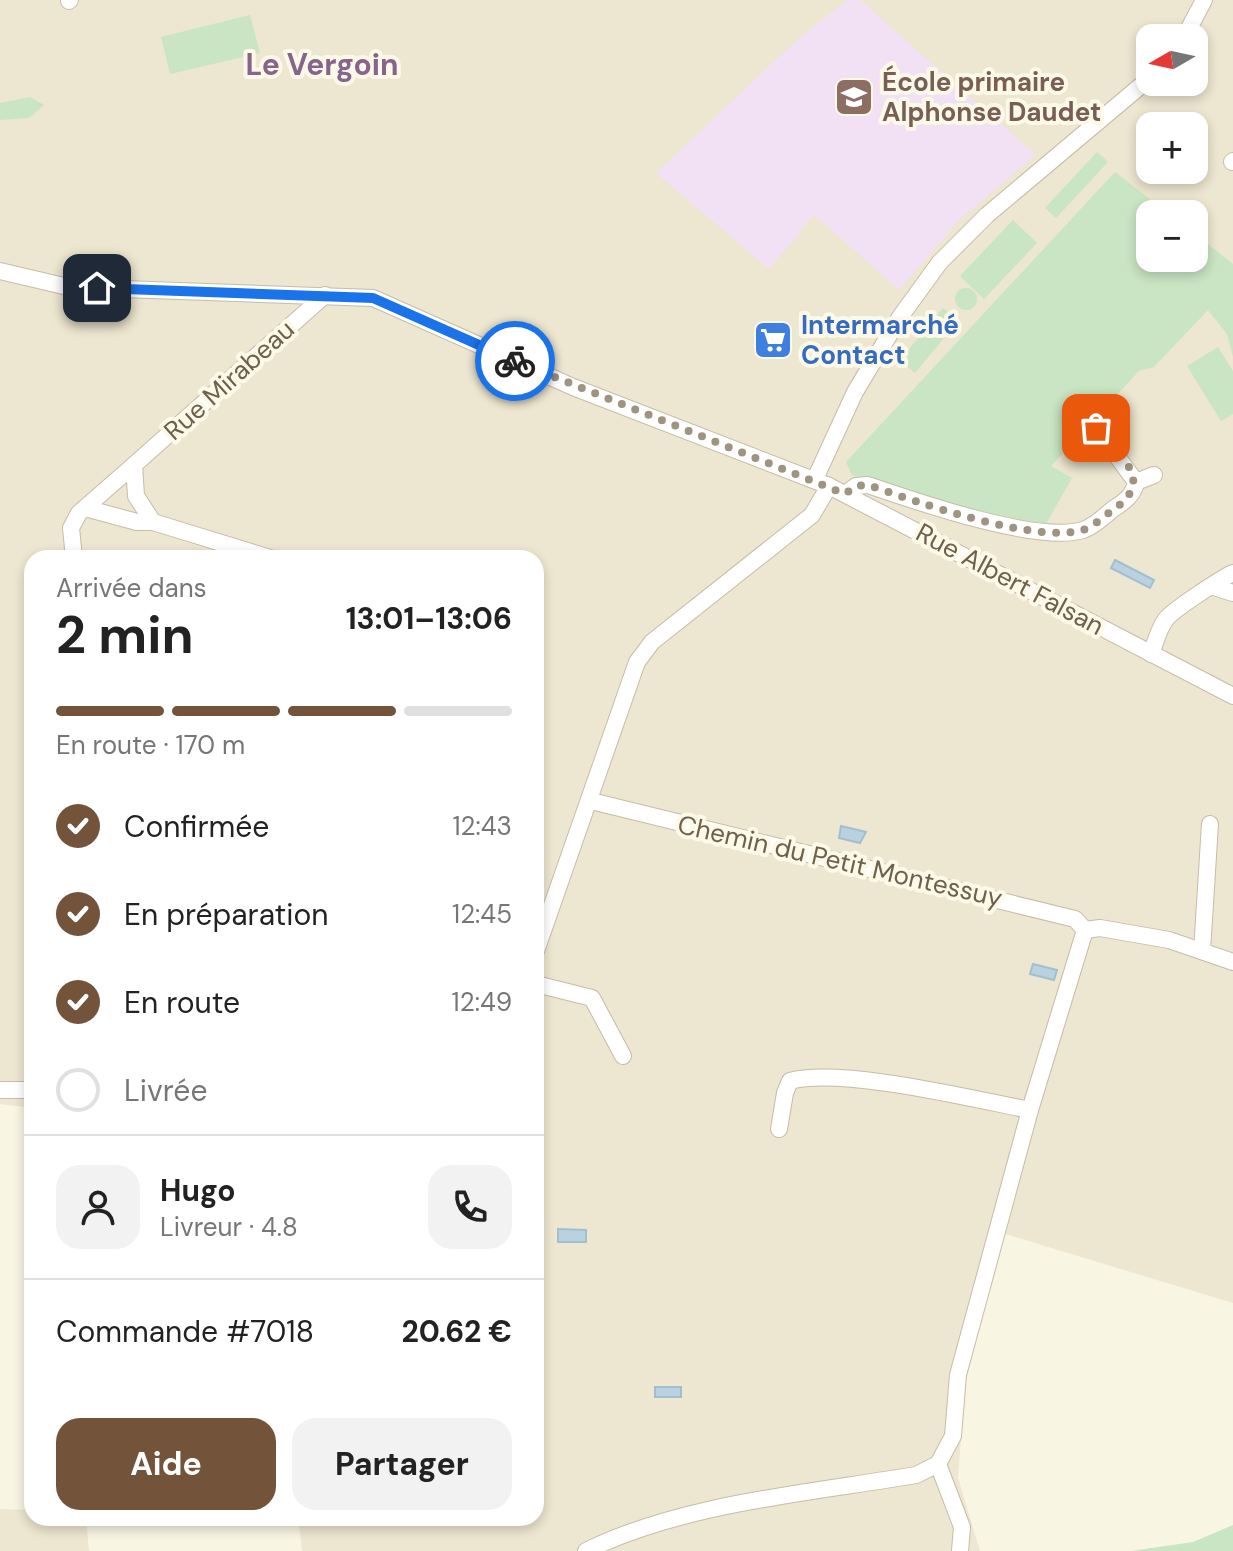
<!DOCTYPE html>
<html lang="fr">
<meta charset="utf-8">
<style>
:root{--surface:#fff;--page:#f2f2f2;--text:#222;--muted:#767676;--line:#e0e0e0;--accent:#735339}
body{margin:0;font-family:"DM Sans",sans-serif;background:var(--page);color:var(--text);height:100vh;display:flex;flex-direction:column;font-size:30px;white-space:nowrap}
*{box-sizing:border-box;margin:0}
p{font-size:26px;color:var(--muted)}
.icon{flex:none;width:44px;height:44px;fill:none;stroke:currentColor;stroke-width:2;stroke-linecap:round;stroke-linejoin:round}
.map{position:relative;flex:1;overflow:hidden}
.details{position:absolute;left:24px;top:550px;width:520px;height:976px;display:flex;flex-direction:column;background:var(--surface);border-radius:24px;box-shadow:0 4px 12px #0003}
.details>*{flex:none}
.needle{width:52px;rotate:261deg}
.buttons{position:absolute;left:1136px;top:24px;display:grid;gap:16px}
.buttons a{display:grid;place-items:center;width:72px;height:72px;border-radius:16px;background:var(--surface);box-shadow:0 4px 12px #0003;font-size:40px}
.pin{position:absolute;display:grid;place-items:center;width:68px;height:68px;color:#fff;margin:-34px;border-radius:16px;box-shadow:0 4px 12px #0006}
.courier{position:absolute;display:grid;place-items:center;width:80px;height:80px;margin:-40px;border:6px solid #1a73e8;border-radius:50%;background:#fff;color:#222;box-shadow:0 2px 10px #0007}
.overview em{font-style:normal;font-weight:700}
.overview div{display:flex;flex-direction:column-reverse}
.overview{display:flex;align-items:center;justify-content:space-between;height:136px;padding:0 32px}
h1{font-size:52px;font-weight:700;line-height:60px}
.bar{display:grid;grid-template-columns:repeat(4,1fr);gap:12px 8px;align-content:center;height:96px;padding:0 32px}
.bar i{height:10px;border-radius:6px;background:var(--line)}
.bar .current{background:var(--accent)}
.bar p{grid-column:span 4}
.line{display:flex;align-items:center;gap:20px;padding:0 32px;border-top:2px solid var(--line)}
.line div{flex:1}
.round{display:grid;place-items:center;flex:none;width:84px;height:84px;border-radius:24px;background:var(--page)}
ol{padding:0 32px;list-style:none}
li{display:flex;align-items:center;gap:24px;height:88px}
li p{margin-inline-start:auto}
li .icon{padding:8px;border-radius:50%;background:var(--accent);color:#fff;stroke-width:4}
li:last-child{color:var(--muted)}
li i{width:44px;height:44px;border:4px solid var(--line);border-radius:50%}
.action{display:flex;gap:16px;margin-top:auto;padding:16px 32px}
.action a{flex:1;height:92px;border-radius:24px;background:var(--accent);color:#fff;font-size:32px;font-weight:700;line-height:92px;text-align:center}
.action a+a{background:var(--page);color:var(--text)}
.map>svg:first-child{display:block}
</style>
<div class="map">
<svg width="1233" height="1551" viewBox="0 0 1233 1551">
<rect width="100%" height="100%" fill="#f9f5e3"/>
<g fill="#ede6d0" fill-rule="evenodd">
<path d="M0,0h1233v1303l-231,-70 -35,128 -9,117 22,73h-678l-3,-27 34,-6h203v-960h-504v550l-32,-4zM1150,38h44v44h-44zM1150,126h44v44h-44zM1150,214h44v44h-44z"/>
<polygon points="0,1509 32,1510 32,1518 86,1518 89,1551 0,1551"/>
</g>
<polygon fill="#f2e0f5" points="847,0 860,0 1036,155 960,219 899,290 814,215 769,269 656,173 798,39"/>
<g fill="#c9e5c3">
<polygon points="250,15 260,53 170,74 161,37"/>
<polygon points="30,97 44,105 29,118 0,120 0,103"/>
<polygon points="1097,152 1108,162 1056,218 1045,208"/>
<polygon points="1115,172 1169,214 1150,214 1150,258 1194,258 1194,233 1233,264 1233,357 1227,334 1208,310 1154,367 1139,371 1051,466 1072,478 1046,524 948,506 852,475 846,462"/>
<polygon points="1013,220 1037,243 984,299 960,276"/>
<circle cx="966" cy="299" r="11"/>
<polygon points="943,308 958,321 915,373 900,360"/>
<polygon points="1218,347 1233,371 1233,414 1221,421 1187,366"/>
<polygon points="1233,1525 1233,1551 1131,1551 1193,1542"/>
</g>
<g fill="#bad2e0" stroke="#a1bfd0" stroke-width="2">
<polygon points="1115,560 1154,580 1150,588 1111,568"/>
<polygon points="841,826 866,832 860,843 839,838"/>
<polygon points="1033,964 1057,970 1054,980 1030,974"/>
<polygon points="558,1229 586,1230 586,1242 558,1242"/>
<rect x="655" y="1387" width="26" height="10"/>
</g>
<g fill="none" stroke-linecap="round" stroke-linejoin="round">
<defs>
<g id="street">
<polyline points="69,1 70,0"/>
<polyline points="1184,38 1204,0"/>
<polyline points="1232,162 1233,161"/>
<polyline points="0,271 68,287 373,298 573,387 829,486 1233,696"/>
<polyline points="815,479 855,392 900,317 940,262 987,215 1150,78"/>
<polyline points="1136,482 1154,475"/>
<path d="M845,494l11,-8 12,-1c47,16 170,59 215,45 10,-3 22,-14 30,-21 11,-7 21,-14 23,-27l-40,-54"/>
<polyline points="85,508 137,522 153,522"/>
<polyline points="74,558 71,528 79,513 134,465"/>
<polyline points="270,558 153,522 136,496 134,465 325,295"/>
<polyline points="1214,587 1233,593"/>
<path d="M1151,654c4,-11 8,-26 15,-35 8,-10 56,-41 67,-46"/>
<polyline points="591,801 1075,919 1085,930"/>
<polyline points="1085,930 1100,928 1169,940 1233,962"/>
<polyline points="536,951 637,662 652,642 812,515 829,486"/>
<polyline points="1202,951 1210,824"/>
<polyline points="536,984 592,998 623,1056"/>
<polyline points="0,1090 32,1090"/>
<path d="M779,1129l6,-36 5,-12c51,-14 183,18 240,29"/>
<polyline points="938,1464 962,1527 960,1551"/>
<path d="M586,1551c97,-48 224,-58 330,-76l22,-11 15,-28 5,-61 72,-265 55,-180"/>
</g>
</defs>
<use href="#street" stroke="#c6bca9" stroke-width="18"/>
<use href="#street" stroke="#fff" stroke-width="16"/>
</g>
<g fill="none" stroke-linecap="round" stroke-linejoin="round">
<path stroke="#9f9481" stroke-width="8" stroke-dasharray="0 14.4" d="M515,361l330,133 11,-8 12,-1c49,17 167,59 215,45 10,-3 21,-14 30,-20 43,-30 8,-52 -17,-82"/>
<polyline stroke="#1a73e8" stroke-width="10" points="97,288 373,298 515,361"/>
</g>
<defs>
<symbol id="school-square" viewBox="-11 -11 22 22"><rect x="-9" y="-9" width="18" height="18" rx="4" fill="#8d6e63" stroke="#fdf9e8"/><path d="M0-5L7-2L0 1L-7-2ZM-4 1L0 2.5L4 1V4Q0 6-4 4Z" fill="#fff"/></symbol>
<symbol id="supermarket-square" viewBox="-11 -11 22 22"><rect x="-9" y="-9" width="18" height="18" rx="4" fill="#3f7fe0" stroke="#fdf9e8"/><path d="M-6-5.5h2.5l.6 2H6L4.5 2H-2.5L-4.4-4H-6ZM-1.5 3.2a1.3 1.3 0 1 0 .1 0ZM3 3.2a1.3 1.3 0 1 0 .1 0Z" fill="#fff"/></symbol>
</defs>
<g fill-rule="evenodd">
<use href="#school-square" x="832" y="75" width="44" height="44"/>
<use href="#supermarket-square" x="751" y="318" width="44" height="44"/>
</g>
<g text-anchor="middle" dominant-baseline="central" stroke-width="8" stroke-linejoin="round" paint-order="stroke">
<g font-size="26" font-weight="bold" fill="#785e54" stroke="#fdf9e8" text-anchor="start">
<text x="882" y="82">École primaire<tspan x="882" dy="30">Alphonse Daudet</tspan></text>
</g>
<g font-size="26" font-weight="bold" fill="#366cbe" stroke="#fdf9e8" text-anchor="start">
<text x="801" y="325">Intermarché<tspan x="801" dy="30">Contact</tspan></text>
</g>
<g font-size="26" fill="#6e604c" stroke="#fdf9e8">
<text transform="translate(229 380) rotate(-42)">Rue Mirabeau</text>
<text transform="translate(1010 579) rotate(28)">Rue Albert Falsan</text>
<text transform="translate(840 861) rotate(13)">Chemin du Petit Montessuy</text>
</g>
<g font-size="30" font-weight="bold" fill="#86648b" stroke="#fdf9e8">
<text x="322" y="64">Le Vergoin</text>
</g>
</g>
</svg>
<div class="buttons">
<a><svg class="needle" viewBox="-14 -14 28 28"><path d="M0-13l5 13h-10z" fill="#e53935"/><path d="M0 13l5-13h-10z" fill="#767676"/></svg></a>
<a>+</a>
<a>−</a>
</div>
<div class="pin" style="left:1096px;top:428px;background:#ea580c"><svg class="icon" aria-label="bag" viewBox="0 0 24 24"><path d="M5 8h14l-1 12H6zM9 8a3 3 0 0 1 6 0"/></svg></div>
<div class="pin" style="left:97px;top:288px;background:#1f2937"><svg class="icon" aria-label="home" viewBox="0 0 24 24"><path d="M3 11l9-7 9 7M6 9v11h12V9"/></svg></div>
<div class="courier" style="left:515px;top:361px"><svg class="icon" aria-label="bike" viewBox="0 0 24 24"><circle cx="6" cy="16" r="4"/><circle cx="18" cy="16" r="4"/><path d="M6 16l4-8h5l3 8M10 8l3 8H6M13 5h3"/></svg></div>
<section class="details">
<div class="overview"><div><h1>2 min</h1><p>Arrivée dans</p></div><em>13:01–13:06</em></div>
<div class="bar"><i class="current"></i><i class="current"></i><i class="current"></i><i></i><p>En route · 170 m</p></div>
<ol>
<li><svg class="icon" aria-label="check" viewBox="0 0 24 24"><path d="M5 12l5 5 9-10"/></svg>Confirmée<p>12:43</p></li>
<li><svg class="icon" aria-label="check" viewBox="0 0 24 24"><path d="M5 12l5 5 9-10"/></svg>En préparation<p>12:45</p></li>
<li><svg class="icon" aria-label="check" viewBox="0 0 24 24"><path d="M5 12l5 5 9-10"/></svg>En route<p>12:49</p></li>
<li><i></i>Livrée</li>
</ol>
<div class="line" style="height:144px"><a class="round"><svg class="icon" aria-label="person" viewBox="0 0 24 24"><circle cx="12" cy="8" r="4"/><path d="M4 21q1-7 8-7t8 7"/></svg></a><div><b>Hugo</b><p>Livreur · 4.8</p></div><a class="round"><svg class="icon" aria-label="phone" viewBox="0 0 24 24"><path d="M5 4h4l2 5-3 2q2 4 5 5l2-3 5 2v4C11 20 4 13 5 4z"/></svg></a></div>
<div class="line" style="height:104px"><div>Commande #7018</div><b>20.62 €</b></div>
<div class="action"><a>Aide</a><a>Partager</a></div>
</section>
</div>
